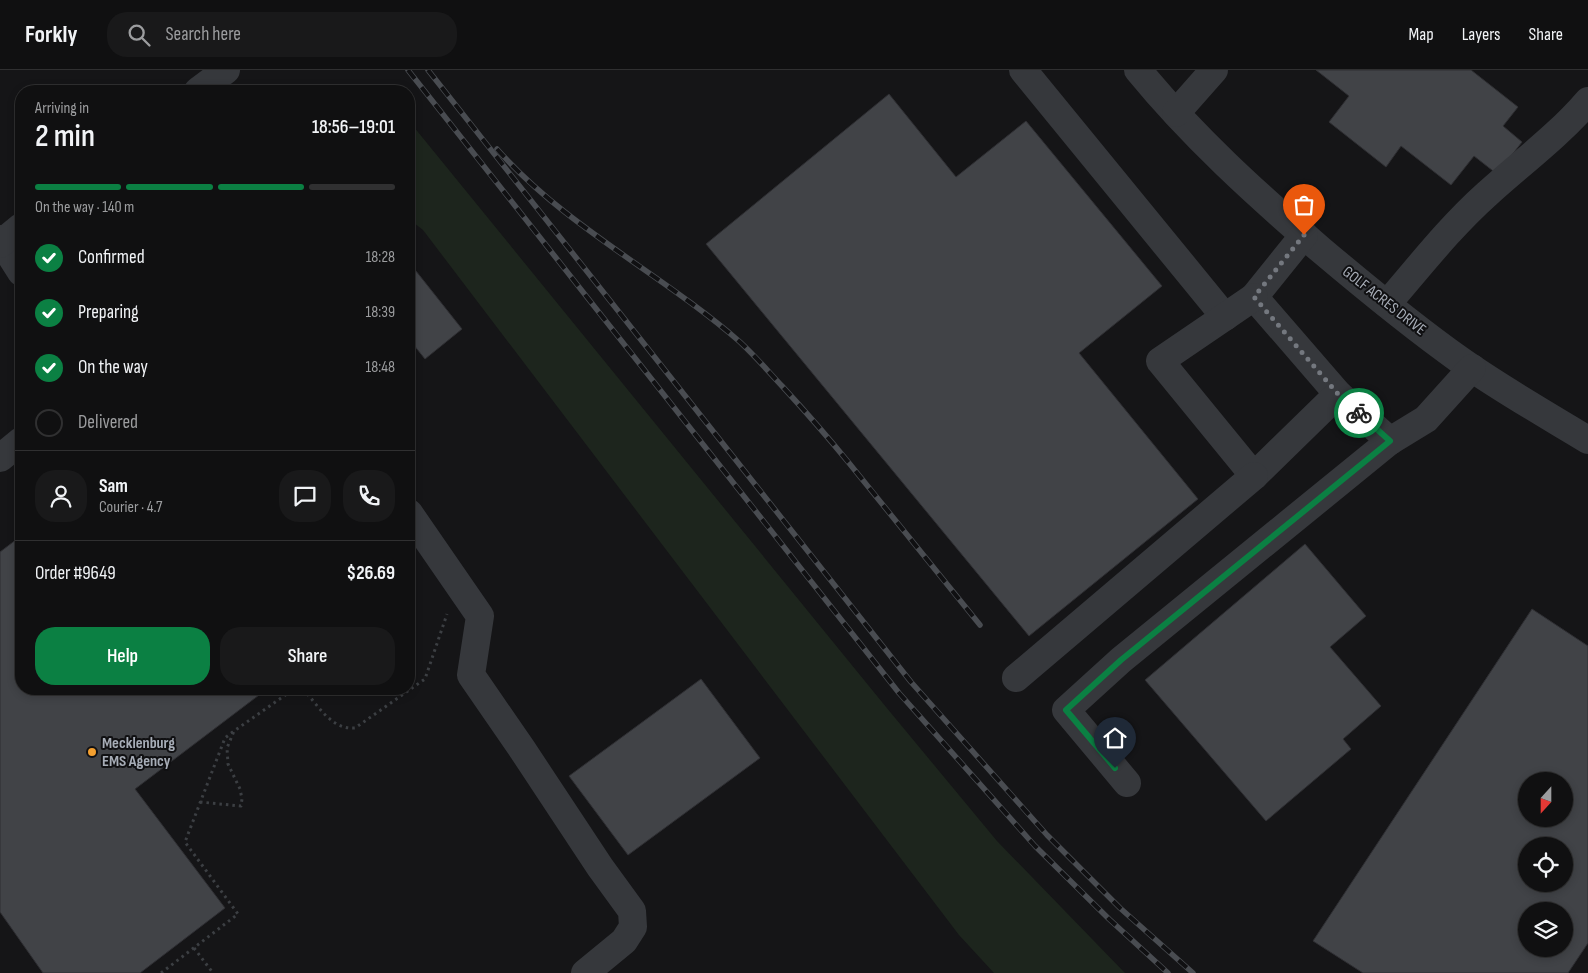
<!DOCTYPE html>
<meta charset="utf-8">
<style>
:root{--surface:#101011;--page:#19191a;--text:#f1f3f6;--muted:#9c9d9f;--line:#303031;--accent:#0b8043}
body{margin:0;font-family:"Sofia Sans Condensed",sans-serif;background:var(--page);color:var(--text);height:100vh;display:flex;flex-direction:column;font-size:19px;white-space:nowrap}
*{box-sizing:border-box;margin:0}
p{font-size:16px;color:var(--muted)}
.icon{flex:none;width:28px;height:28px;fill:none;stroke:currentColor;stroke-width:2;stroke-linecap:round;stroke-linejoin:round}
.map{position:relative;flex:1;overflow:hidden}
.drawer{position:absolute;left:15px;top:15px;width:400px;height:610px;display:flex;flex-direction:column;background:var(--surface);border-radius:20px;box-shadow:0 2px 8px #0003,0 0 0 1px var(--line)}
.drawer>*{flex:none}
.needle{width:32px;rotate:201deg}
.fabs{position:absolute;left:1518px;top:702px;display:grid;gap:10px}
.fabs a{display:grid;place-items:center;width:55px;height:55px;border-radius:50%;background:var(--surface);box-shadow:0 2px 8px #0003,0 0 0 1px var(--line);font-size:25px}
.pin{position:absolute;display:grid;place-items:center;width:42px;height:42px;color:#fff;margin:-51px -21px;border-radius:50% 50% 50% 0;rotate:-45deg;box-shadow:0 0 5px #0007}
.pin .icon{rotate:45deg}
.courier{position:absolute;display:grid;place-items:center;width:50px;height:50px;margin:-25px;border:4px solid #0b8043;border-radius:50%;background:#fff;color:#222;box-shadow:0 1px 6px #0007}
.summary em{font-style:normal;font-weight:600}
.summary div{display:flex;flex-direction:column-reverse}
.summary{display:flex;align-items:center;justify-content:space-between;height:85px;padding:0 20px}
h1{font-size:32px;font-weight:600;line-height:38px}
.bar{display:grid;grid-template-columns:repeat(4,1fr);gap:8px 5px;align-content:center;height:60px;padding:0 20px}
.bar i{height:6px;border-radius:4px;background:var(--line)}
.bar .active{background:var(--accent)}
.bar p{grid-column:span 4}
.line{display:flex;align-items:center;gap:12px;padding:0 20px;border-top:1px solid var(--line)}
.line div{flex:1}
.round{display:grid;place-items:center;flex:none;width:52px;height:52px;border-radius:20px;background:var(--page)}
ol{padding:0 20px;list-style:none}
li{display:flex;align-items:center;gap:15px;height:55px}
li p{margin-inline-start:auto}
li .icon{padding:5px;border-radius:50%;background:var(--accent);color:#fff;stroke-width:4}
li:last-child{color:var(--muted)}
li i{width:28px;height:28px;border:2px solid var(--line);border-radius:50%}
.action{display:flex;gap:10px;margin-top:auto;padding:10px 20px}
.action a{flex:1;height:58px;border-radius:20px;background:var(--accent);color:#fff;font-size:20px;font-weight:600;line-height:58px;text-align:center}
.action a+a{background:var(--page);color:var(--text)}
header{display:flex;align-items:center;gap:30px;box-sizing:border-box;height:70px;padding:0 25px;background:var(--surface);border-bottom:1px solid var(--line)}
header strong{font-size:24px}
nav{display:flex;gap:28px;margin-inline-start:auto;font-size:18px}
.search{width:350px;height:45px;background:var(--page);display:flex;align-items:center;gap:12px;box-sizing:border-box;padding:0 18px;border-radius:20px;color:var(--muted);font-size:19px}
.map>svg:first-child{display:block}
</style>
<header>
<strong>Forkly</strong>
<div class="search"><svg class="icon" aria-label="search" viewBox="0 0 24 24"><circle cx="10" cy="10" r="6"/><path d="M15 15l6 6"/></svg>Search here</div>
<nav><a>Map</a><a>Layers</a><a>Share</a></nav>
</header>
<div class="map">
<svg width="1588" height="903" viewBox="0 0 1588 903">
<rect width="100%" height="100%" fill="#151517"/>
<polygon fill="#1d251d" points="409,51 886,637 997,771 1125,903 994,903 959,865 423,160 409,149"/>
<g fill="#414347" stroke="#2f2f33" fill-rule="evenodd">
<polygon points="1316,0 1471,0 1518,37 1503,56 1522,72 1497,104 1474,86 1451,115 1401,76 1386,97 1329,52 1349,26"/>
<polygon points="889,24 956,107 1026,51 1162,216 1079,283 1198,429 1029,566 706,174"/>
<polygon points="412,196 462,259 425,289 409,269 409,199"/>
<polygon points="21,466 21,619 267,619 135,719 225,838 140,903 43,903 0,842 0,482"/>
<polygon points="1305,474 1366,546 1330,577 1381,636 1343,669 1351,679 1266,751 1145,610"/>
<polygon points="409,500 414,507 409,511"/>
<path d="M1532,539l56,37v297l-20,30h-205l-50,-32zM1526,711h38v38h-38zM1526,776h38v38h-38zM1526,841h38v38h-38z"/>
<polygon points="701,609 760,688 628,785 569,706"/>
</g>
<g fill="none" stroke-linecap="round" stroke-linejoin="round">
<g stroke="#3c3f43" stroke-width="3" stroke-dasharray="2.5 4" stroke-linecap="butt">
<path d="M303,619c15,16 28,41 52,39l70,-49 22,-65"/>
<polyline points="200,732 241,736 242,729 240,719 228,694 227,678 234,661 294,619"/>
<polyline points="194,878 213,903"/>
<polyline points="161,903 238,844 185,772 225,668 234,661"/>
</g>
<g stroke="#36383c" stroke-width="28">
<polyline points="1023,0 1225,247"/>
<path d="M1138,0c54,66 118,124 183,180 45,38 91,76 139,110 41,29 85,54 128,80"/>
<polyline points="198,21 226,0"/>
<polyline points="1176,43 1214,0"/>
<polyline points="1304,165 1254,227 1338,324 1390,371"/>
<polyline points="0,169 21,202"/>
<polyline points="0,174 21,157"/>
<polyline points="1254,227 1160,291 1254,406 1338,324"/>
<path d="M1387,234c32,-37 63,-77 100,-110 34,-31 71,-58 101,-93"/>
<polyline points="0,388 21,371"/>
<polyline points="409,443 480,546 471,605 522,679 600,797 632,841 633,857 624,871 585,903"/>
<polyline points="1016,608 1254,406"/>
<polyline points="1127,713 1066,640 1121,590 1390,371 1426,349 1472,298"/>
</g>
<defs>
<g id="rail">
<polyline points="408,0 899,623 1035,776 1109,849 1168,903"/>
<polyline points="428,0 911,612 1047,765 1120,838 1193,903"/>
<path d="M497,79c69,78 165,125 243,193 15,14 28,29 42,44 23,25 45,50 67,77 44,54 87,108 131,162"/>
</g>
</defs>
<use href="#rail" stroke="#494c51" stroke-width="5.5"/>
<use href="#rail" stroke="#101012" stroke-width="4" stroke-dasharray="11" stroke-linecap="butt"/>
</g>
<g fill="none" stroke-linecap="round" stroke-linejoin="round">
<polyline stroke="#74787f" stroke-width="5" stroke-dasharray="0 9" points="1304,165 1254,227 1338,324 1359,343"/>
<polyline stroke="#0b8043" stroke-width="6" points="1115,698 1066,640 1121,590 1390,371 1359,343"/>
</g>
<circle fill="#f4a030" stroke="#101012" stroke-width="2" cx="92" cy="682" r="5"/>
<g text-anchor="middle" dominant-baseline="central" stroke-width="4" stroke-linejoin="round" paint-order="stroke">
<g font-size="16" fill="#a7adb7" stroke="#101012">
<text transform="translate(1384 231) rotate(38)">GOLF ACRES DRIVE</text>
</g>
<g font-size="16" font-weight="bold" fill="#a7adb7" stroke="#101012" text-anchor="start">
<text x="102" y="673">Mecklenburg<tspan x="102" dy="18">EMS Agency</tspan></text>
</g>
</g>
</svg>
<div class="fabs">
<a><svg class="needle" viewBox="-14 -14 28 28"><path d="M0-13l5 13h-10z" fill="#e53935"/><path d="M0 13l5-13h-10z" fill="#9c9d9f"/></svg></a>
<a><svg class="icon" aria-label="locate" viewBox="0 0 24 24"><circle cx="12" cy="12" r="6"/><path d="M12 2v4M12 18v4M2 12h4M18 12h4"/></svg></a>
<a><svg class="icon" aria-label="layers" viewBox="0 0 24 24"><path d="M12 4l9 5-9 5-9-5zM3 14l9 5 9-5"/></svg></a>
</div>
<div class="pin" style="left:1304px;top:165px;background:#ea580c"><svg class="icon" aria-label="bag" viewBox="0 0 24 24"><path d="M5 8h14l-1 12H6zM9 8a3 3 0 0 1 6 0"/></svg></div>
<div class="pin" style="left:1115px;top:698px;background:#1f2937"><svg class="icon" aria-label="home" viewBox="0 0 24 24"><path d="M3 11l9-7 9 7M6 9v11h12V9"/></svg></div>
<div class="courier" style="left:1359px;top:343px"><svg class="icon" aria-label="bike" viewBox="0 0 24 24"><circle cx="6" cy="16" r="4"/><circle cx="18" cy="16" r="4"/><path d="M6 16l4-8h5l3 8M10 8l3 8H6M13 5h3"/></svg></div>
<section class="drawer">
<div class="summary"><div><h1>2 min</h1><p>Arriving in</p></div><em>18:56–19:01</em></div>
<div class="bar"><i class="active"></i><i class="active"></i><i class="active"></i><i></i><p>On the way · 140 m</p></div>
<ol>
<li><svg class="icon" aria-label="check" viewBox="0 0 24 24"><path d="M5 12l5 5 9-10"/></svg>Confirmed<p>18:28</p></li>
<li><svg class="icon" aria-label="check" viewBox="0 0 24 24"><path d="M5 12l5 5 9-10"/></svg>Preparing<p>18:39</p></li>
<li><svg class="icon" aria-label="check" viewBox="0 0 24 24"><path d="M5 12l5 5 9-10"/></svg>On the way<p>18:48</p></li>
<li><i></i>Delivered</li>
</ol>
<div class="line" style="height:90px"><a class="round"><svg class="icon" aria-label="person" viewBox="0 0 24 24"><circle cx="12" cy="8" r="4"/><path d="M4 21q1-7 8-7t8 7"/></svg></a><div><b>Sam</b><p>Courier · 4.7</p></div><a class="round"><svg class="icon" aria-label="chat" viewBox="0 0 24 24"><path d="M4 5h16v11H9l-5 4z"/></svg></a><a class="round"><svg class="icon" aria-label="phone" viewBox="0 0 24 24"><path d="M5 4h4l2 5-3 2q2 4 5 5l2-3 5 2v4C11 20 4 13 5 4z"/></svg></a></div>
<div class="line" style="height:65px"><div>Order #9649</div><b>$26.69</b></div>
<div class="action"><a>Help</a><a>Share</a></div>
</section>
</div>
